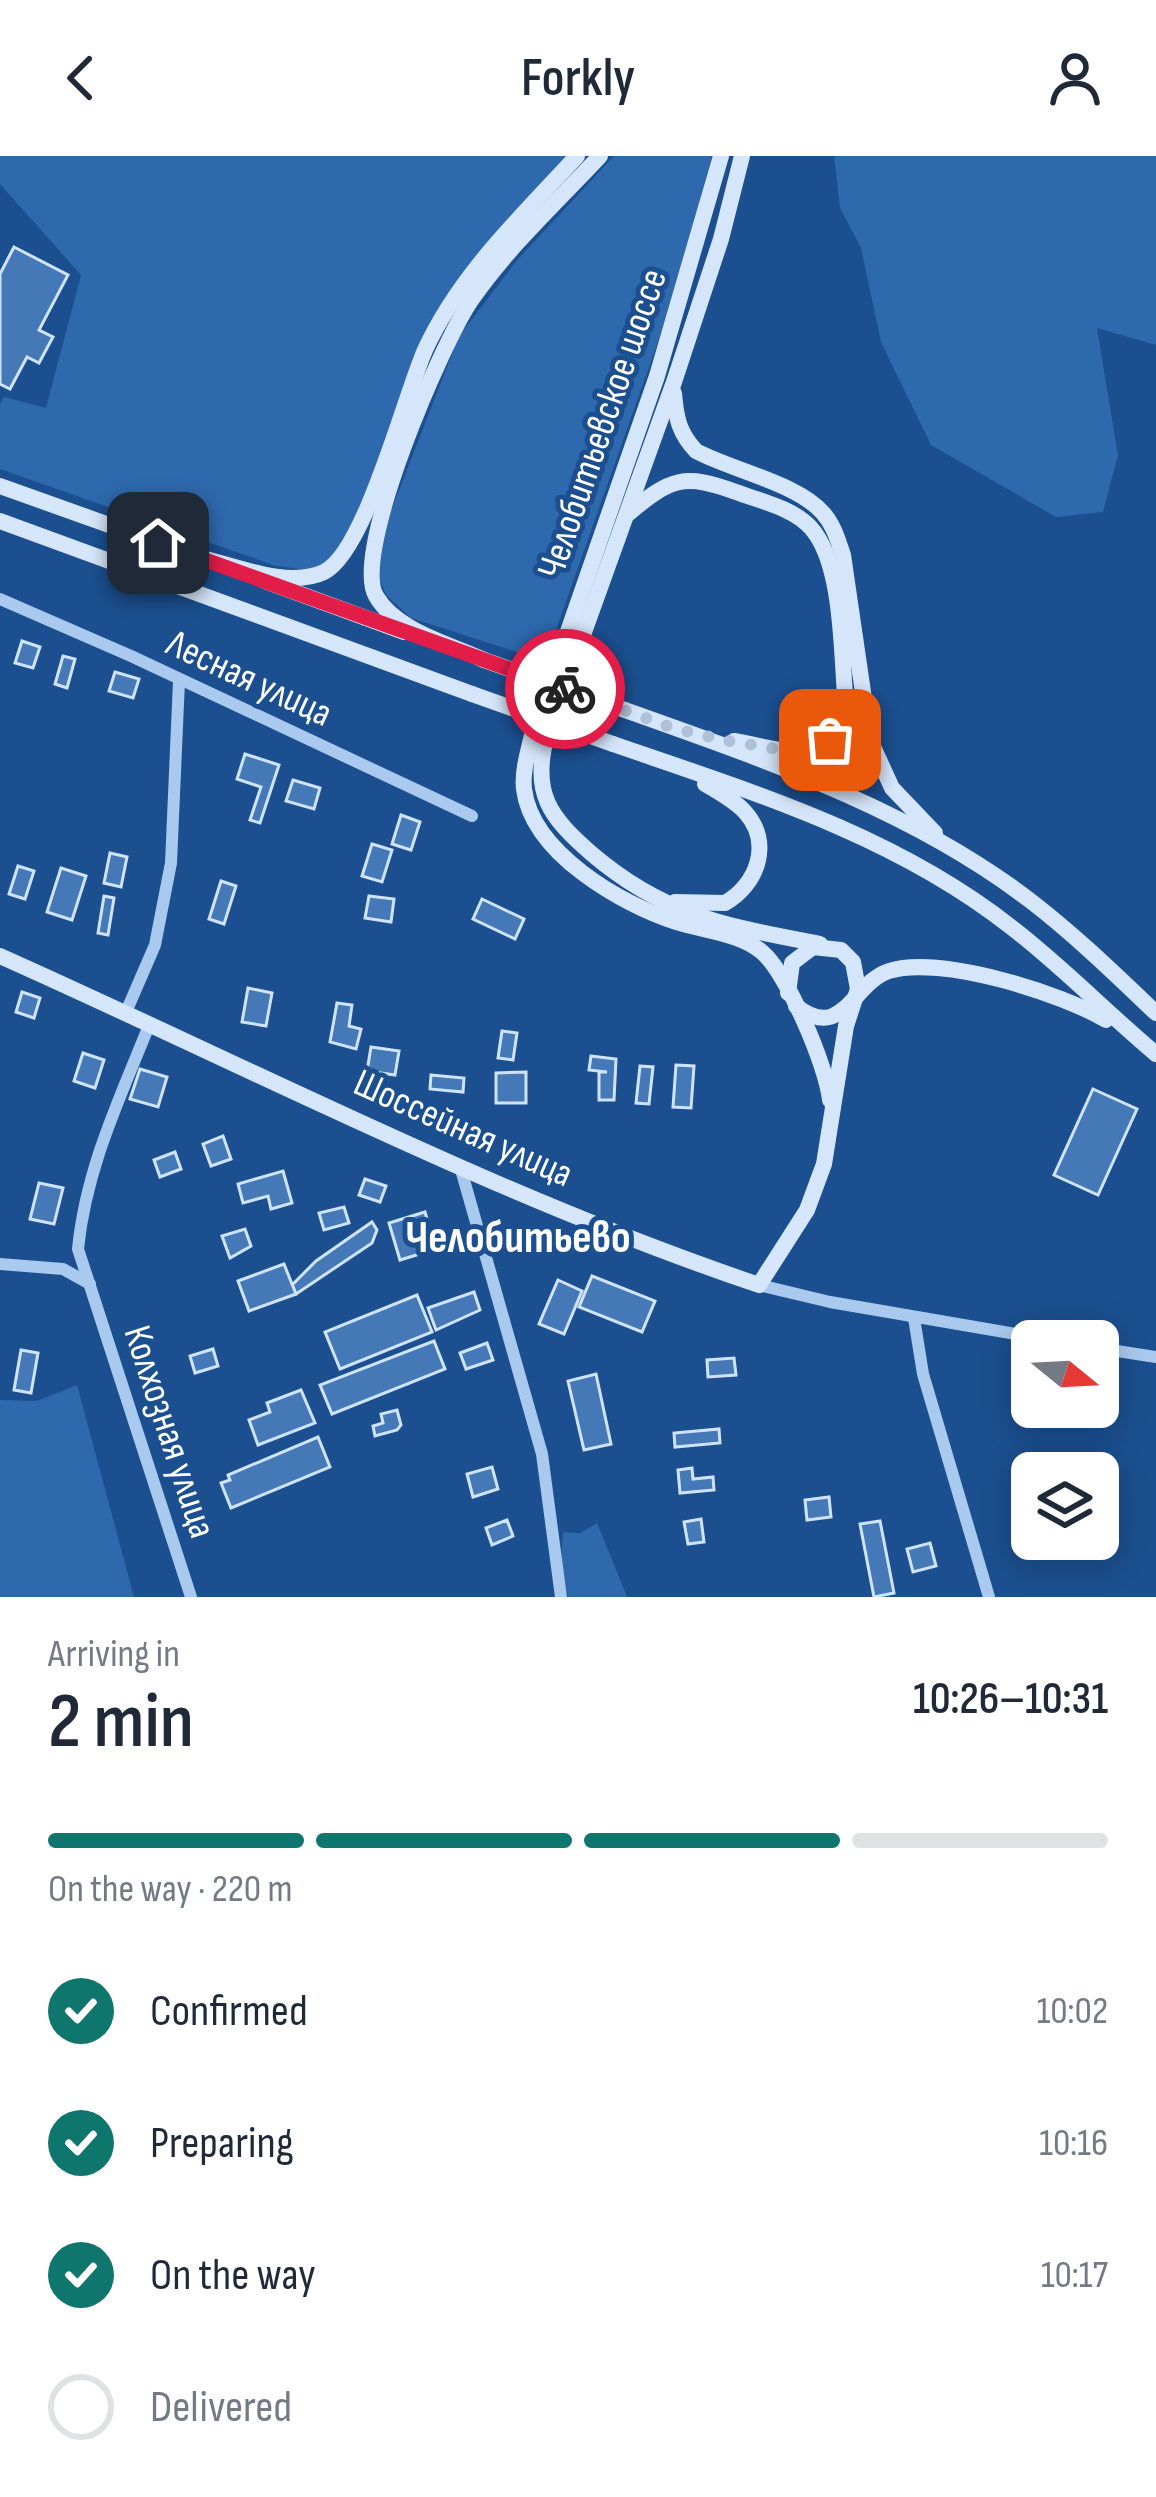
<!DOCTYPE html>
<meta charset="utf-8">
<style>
:root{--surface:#fff;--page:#f6f6f7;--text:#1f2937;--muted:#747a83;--line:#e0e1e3;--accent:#0f766e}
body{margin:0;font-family:"Sofia Sans Condensed",sans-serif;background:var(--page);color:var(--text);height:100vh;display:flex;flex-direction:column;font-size:45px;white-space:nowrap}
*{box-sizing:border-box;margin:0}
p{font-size:39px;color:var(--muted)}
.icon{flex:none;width:66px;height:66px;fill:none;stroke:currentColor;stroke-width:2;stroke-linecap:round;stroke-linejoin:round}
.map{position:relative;height:1441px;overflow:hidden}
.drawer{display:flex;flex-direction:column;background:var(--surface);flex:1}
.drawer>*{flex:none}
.needle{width:78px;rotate:108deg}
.fabs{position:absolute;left:1011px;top:1164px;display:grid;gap:24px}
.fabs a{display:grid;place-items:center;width:108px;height:108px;border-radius:18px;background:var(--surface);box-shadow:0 6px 30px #0003;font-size:60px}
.pin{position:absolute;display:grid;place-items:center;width:102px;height:102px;color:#fff;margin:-51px;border-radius:24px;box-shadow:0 6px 18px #0006}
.courier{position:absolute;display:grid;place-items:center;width:120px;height:120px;margin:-60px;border:9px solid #e11d48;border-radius:50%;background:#fff;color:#222;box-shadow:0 3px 15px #0007}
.head em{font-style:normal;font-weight:600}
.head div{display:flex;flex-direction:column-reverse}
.head{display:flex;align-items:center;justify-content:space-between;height:204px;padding:0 48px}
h1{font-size:78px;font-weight:600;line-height:90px}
.bar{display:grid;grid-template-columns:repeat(4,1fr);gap:18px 12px;align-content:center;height:144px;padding:0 48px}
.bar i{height:15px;border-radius:9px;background:var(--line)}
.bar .on{background:var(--accent)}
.bar p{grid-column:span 4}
ol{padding:0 48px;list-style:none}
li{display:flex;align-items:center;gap:36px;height:132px}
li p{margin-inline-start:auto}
li .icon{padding:12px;border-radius:50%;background:var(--accent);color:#fff;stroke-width:4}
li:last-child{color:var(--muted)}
li i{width:66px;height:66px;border:6px solid var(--line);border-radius:50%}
header{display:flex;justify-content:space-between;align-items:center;height:156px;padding:0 48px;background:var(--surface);font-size:54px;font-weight:600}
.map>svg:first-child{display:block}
</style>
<header><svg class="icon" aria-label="back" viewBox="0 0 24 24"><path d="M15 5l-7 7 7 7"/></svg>Forkly<svg class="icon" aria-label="person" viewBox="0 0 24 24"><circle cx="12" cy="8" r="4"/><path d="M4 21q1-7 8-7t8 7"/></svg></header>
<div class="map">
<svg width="1156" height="1441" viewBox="0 0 1156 1441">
<rect width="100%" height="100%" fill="#1b4f8f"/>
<g fill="#2e69ad">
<polygon points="0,0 570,0 513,60 398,246 358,359 329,405 308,414 276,410 0,313 0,248 4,241 46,252 81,119 0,28"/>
<polygon points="614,0 712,0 671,149 545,505 411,462 387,440 376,417 382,378 459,180 518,103"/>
<polygon points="834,0 1156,0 1156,189 1097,172 1118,299 1103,356 1056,361 931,289 881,186 861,92 840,52"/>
<polygon points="77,1229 134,1441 0,1441 0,1244 37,1245"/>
<polygon points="597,1367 626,1438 626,1441 568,1441 561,1405 563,1376 580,1377"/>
</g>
<g fill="#4478b7" stroke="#cfe3fa" stroke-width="3">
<polygon points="14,91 68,119 39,174 53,181 39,207 27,201 10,233 0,228 0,118"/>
<polygon points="22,485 40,491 33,512 15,507"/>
<polygon points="63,500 75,503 67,532 55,528"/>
<polygon points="115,516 139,523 133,542 109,535"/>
<polygon points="245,598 279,609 260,667 250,664 261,631 237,623"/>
<polygon points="293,624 320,632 314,653 286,645"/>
<polygon points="401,659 420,666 411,694 392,688"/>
<polygon points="372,688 392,694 382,726 362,720"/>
<polygon points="110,697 127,701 121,731 104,727"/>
<polygon points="18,710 34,715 25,743 9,738"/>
<polygon points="61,712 86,720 72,764 47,756"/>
<polygon points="221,725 236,730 224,768 209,763"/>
<polygon points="104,740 114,742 108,779 98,777"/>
<polygon points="369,740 394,743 391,766 365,762"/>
<polygon points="482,743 524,763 515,783 473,763"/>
<polygon points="248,832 272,837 266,870 242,866"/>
<polygon points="22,836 40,842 34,862 16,856"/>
<polygon points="337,847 352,849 349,870 361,873 356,893 330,886"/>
<polygon points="502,875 517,877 513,904 498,902"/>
<polygon points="371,891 399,895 395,919 367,915"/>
<polygon points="83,897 104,904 95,932 74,925"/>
<polygon points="591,900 616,903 614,944 599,944 599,916 607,916 589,914"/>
<polygon points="676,909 694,910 691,952 673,951"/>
<polygon points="640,910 653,911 649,948 636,947"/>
<polygon points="140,913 167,921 158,951 130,943"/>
<polygon points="526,916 526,947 496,947 496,917"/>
<polygon points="431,919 464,922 463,936 430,933"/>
<polygon points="1093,933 1137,953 1098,1039 1054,1019"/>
<polygon points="223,980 231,1003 211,1010 203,988"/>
<polygon points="175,996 181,1013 160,1021 154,1004"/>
<polygon points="283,1015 292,1047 271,1053 268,1040 243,1047 238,1028"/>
<polygon points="365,1023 386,1030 380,1046 359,1039"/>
<polygon points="39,1027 63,1032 54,1068 30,1063"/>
<polygon points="344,1051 349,1067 324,1074 319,1057"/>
<polygon points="425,1056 436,1093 400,1104 389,1067"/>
<polygon points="372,1066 377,1074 372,1087 296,1138 292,1129 316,1105"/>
<polygon points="245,1073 251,1090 230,1102 222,1080"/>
<polygon points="284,1108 296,1138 249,1155 238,1125"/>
<polygon points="592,1120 655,1145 642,1176 579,1151"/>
<polygon points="558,1124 582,1135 564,1178 539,1168"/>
<polygon points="474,1136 480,1154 436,1174 428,1152"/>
<polygon points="417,1139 432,1176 340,1213 325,1176"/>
<polygon points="434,1185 445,1213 332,1258 320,1229"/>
<polygon points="487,1187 493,1204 466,1213 460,1197"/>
<polygon points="213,1193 218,1210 195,1217 190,1200"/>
<polygon points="21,1194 38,1197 31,1237 14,1234"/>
<polygon points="734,1202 736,1219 708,1221 707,1204"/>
<polygon points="596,1218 611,1288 584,1294 568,1225"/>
<polygon points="301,1234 315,1267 258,1289 249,1264 270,1256 267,1247"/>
<polygon points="397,1254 401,1269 397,1274 375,1280 373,1270 383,1267 381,1258"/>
<polygon points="719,1273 720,1287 675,1291 674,1277"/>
<polygon points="318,1281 330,1311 231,1352 221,1327 230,1324 228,1319"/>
<polygon points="492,1311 498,1333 473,1341 467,1318"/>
<polygon points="692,1312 693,1323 713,1321 714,1334 680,1337 678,1314"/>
<polygon points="829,1341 831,1361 807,1364 805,1344"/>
<polygon points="701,1363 704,1386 688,1388 684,1366"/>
<polygon points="507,1364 513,1380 492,1389 486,1372"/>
<polygon points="880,1365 894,1437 874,1441 860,1368"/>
<polygon points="930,1387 936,1410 913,1416 907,1393"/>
</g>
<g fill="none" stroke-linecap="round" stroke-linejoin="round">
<g stroke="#a9c9ee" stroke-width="12">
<polyline points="0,443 131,500 472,660"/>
<polyline points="126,856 155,789 171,707 179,525"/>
<path d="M150,867c-30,75 -64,145 -72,226l113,348"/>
<polyline points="460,1010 542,1298 561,1441"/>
<polyline points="0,1108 63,1113 90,1128"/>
<polyline points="759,1129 830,1146 1057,1185"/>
<polyline points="914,1162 923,1218 989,1441"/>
<polyline points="1098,1192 1156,1201"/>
</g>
<g stroke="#d6e6fa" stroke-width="16">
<path d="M721,0l-64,220 -125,359c-4,18 -10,36 -8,54 8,64 97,115 152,133 28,9 64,11 86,30 25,21 65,115 68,148"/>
<path d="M742,0l-21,83 -47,143 -127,353c-16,57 2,82 45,119 74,63 136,72 228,90"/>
<path d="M674,237c2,25 5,40 22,58 35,19 101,32 127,62 11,12 15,28 20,42l27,185 22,48 43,45"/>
<polyline points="0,330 207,404"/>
<path d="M629,357c42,-35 55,-40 107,-21 24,9 57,16 75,36 33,37 30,130 35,179 -20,63 -60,43 -112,34"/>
<polyline points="0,365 472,538"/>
<path d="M198,401c35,8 91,32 126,15 41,-20 80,-174 101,-222 35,-76 96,-133 152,-194"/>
<polyline points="265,425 404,476"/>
<path d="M484,504c-34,-16 -88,-29 -108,-64 -25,-43 66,-254 96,-297 36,-52 85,-97 128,-143"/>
<path d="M625,554c140,50 288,100 407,192 44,34 84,73 124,111"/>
<path d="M613,588c139,48 281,91 398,183 51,39 96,86 145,127"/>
<path d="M675,746l50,1c32,-18 48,-60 20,-91 -10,-11 -26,-20 -40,-28"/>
<path d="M0,800c251,112 498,241 759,329l48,-75 17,-46 22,-138 12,-37 -5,-27 -12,-12 -28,-3 -21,16 -4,30"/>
<path d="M796,850c47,37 56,-23 93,-35 51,-16 172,22 217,49"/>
</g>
<g stroke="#d6e6fa" stroke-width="16">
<polyline points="484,504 625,554"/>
<polyline points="472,538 613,588"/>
</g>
</g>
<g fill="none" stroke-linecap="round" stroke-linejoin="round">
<polyline stroke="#afc1d8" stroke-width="12" stroke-dasharray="0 21.6" points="565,533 673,572 723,584 801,597 830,584"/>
<polyline stroke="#e11d48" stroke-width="15" points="158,387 565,533"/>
</g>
<g text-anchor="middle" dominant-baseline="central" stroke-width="10" stroke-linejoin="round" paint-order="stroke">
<g font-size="39" fill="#fff" stroke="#1b4f8f">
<text transform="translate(603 268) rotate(-71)">Челобитьевское шоссе</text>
<text transform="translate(249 523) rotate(25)">Лесная улица</text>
<text transform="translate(463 973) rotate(24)">Шоссейная улица</text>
<text transform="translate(169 1276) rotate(72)">Колхозная улица</text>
</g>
<g font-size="45" font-weight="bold" fill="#fff" stroke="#1b4f8f">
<text x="518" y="1082">Челобитьево</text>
</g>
</g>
</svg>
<div class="fabs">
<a><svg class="needle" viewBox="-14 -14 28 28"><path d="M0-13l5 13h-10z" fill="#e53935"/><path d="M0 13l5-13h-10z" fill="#747a83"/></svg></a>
<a><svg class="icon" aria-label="layers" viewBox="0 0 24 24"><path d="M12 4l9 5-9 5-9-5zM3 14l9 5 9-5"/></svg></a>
</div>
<div class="pin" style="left:830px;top:584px;background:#ea580c"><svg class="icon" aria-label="bag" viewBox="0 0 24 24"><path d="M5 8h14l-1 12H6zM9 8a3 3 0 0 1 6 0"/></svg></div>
<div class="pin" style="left:158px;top:387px;background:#1f2937"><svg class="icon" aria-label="home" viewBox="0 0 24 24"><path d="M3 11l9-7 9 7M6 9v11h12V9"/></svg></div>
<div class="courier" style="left:565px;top:533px"><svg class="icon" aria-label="bike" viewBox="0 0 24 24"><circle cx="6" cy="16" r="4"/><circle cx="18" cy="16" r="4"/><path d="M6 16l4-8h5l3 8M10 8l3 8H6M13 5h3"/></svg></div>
</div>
<section class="drawer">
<div class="head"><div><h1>2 min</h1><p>Arriving in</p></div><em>10:26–10:31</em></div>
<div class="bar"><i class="on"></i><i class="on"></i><i class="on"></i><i></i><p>On the way · 220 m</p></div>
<ol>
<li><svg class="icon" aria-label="check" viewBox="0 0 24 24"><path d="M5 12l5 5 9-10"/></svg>Confirmed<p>10:02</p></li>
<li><svg class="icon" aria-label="check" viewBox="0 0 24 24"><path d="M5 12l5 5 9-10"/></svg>Preparing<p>10:16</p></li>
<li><svg class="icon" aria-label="check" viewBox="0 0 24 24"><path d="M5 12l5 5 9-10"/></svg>On the way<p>10:17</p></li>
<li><i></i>Delivered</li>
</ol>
</section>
